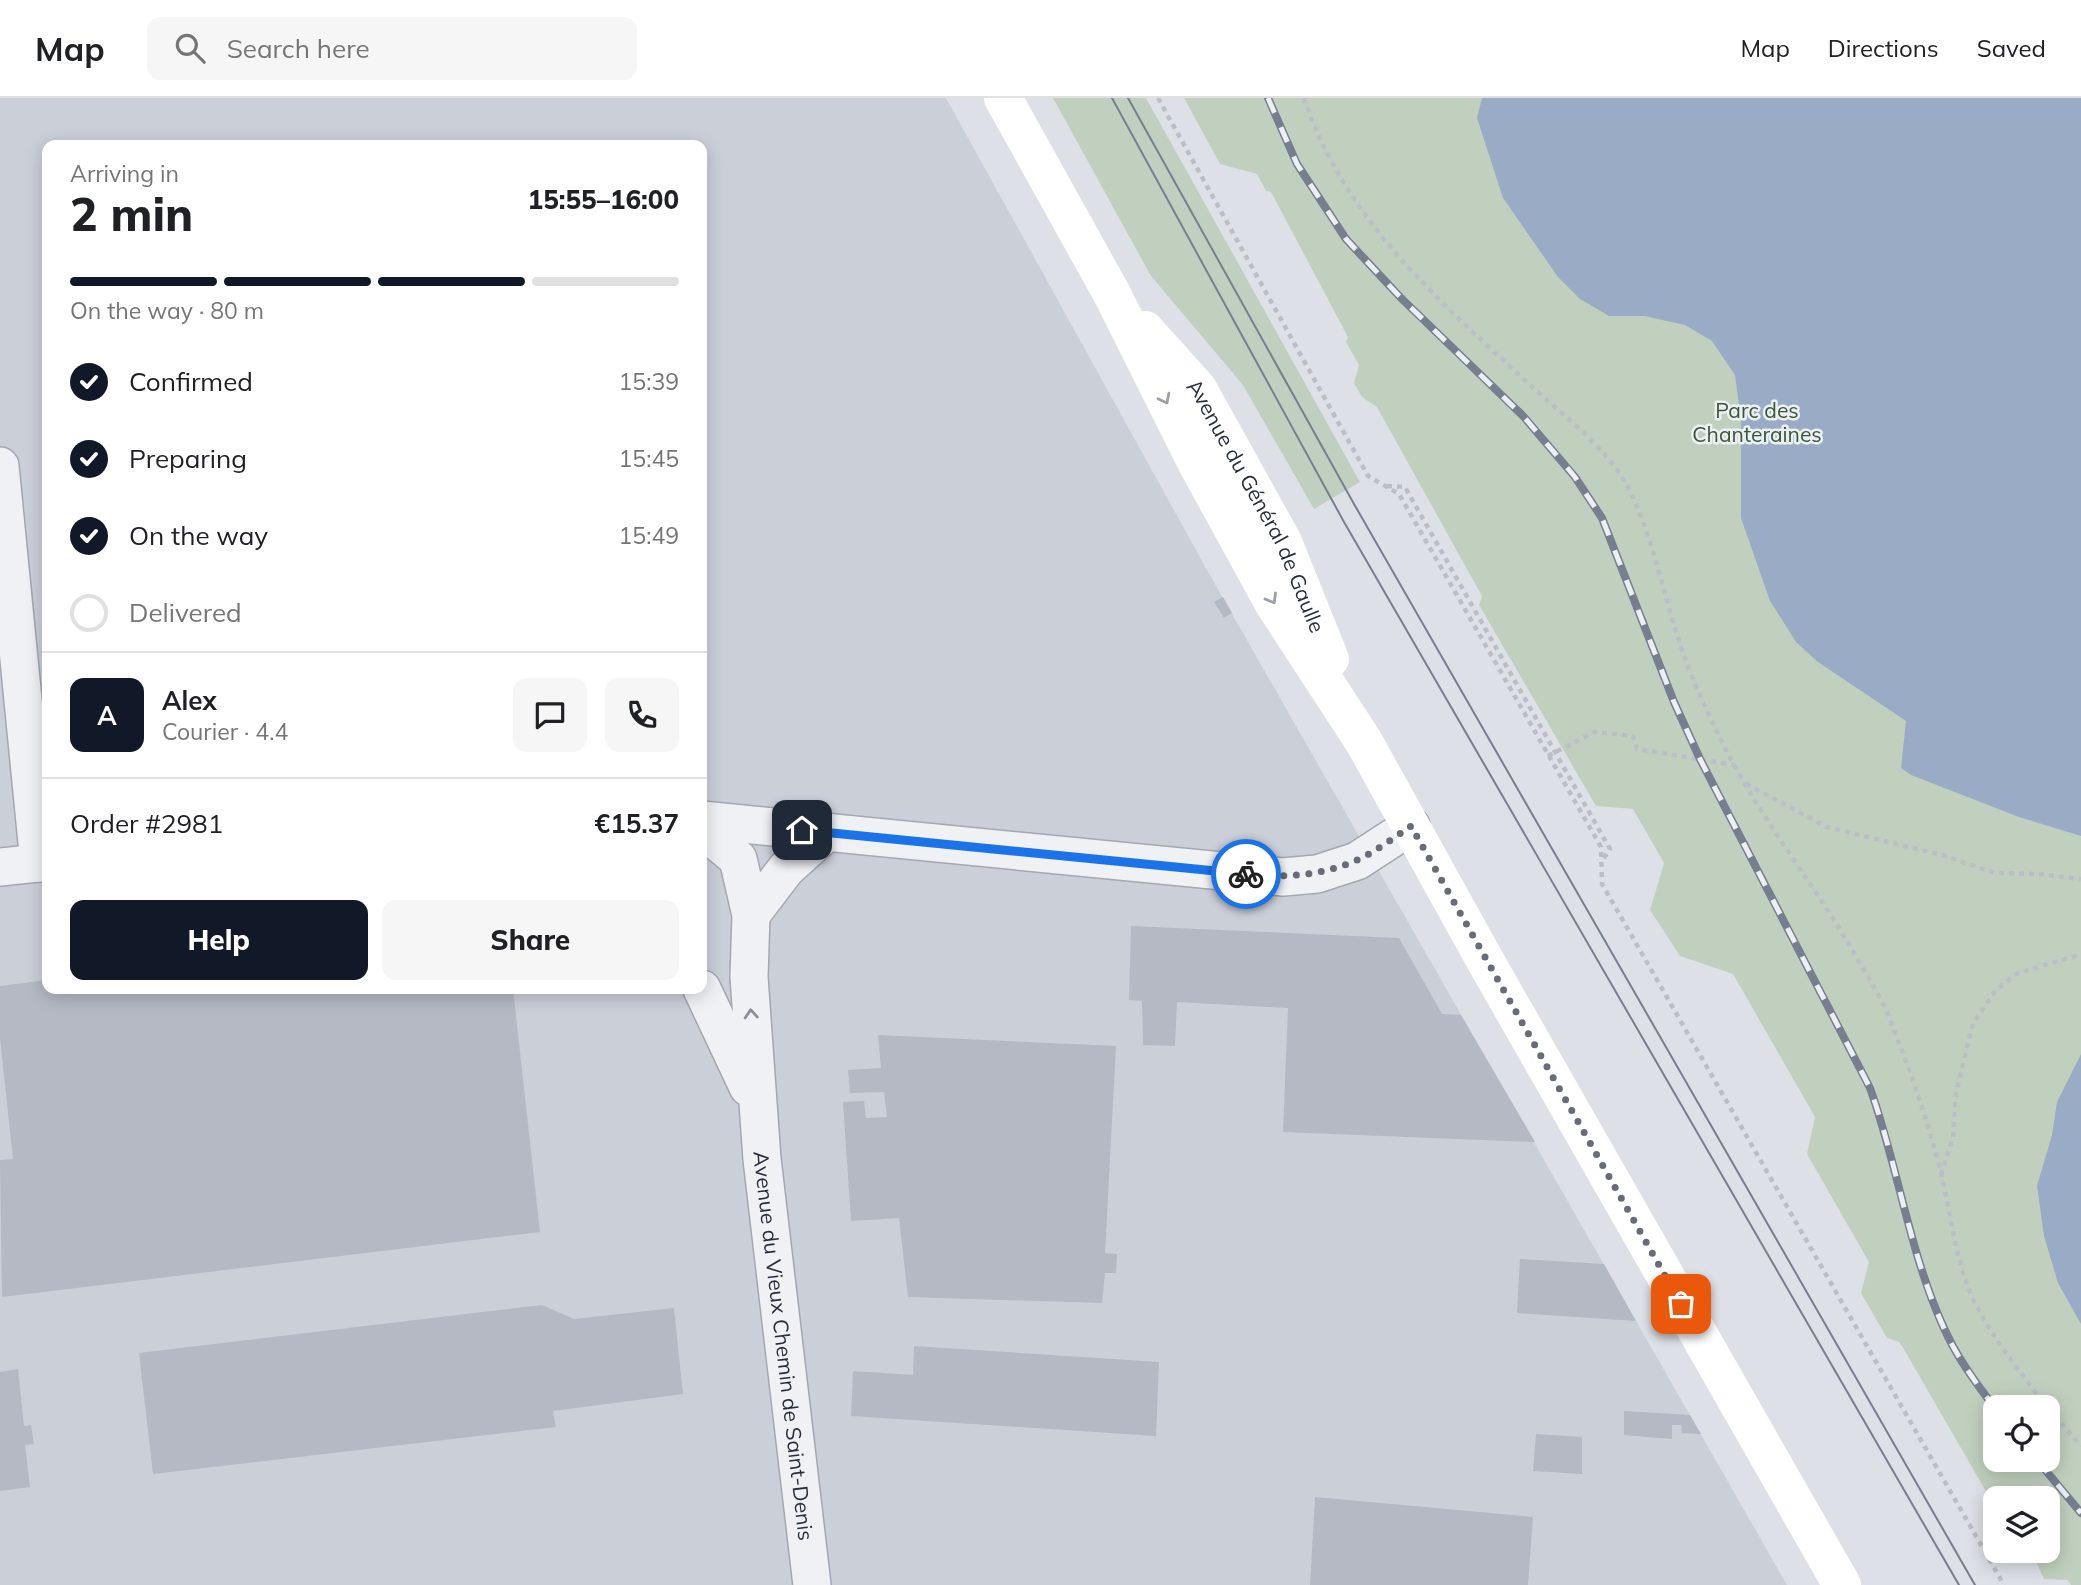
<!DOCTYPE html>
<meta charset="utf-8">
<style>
:root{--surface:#fff;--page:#f6f6f6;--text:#202124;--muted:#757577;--line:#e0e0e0;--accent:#111827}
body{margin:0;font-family:Mulish,sans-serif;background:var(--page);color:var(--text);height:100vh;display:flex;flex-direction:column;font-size:26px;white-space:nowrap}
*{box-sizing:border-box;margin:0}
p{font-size:23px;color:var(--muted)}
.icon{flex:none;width:38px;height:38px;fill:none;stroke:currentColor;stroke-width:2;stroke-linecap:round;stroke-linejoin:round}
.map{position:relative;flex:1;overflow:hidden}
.side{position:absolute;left:42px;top:42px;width:665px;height:854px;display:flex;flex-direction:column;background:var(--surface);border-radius:14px;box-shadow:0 4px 18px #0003}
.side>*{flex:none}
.tools{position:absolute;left:1983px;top:1297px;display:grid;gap:14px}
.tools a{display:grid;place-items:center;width:77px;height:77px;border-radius:14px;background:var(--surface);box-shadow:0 4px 18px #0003;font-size:35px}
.pin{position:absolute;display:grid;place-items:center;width:60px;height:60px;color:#fff;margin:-30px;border-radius:14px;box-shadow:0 4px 10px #0006}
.courier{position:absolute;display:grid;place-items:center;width:70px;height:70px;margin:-35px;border:5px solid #1a73e8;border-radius:50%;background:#fff;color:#222;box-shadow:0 2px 9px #0007}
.summary em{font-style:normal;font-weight:800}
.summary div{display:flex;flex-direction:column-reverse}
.summary{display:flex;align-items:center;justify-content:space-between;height:119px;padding:0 28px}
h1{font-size:46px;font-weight:800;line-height:52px}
.bar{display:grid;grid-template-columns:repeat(4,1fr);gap:10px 7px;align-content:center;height:84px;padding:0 28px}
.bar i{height:9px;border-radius:5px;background:var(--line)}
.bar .on{background:var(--accent)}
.bar p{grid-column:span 4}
.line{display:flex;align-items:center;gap:18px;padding:0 28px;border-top:2px solid var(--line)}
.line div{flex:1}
.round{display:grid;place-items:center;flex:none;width:74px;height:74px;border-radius:14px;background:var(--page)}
ol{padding:0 28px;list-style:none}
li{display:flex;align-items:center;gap:21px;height:77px}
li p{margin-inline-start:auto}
li .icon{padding:7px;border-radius:50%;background:var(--accent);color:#fff;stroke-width:4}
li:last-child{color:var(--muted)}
li i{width:38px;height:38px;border:4px solid var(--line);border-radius:50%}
.cta{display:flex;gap:14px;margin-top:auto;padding:14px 28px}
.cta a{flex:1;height:80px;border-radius:14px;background:var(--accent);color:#fff;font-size:28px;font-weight:800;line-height:80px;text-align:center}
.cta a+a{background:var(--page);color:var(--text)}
header{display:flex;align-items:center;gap:42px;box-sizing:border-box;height:98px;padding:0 35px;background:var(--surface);border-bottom:2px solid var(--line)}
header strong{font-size:33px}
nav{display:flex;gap:38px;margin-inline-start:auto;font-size:24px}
.search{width:490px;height:63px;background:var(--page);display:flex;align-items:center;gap:18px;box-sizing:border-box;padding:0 24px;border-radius:14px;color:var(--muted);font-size:26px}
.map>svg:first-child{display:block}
</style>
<header>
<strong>Map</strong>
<div class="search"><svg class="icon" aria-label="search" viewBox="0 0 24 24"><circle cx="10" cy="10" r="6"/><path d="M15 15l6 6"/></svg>Search here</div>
<nav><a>Map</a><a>Directions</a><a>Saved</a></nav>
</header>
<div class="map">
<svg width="2081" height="1487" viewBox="0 0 2081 1487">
<rect width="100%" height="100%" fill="#dde0e6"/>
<path fill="#cbcfd8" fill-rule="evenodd" d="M0,0h946l266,481 575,1006h-1787zM47,47h655v844h-655z"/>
<g fill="#c1d0be" fill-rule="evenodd">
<polygon points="1053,0 1146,0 1360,384 1314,411 1243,287 1151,178"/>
<path d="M1184,0h897v1487h-10l-3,-5 -24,-1 -13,-28 17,-1v-52h-53v9l-93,-161 -3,-4 -12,-4 -26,-45 8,-31 -62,-108 8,-37 -82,-143 -53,-18 -30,-46 14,-47 -31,-54 -37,-3 -117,-201 3,-9 -105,-189 -15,-10 -8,-14 5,-18 -13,-23 2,-5 -77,-145 -5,-1 -9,-17 -37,-10zM1995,1309h53v53h-53z"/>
</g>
<g fill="#99abc5">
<polygon points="1482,0 2081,0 2081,738 2019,719 1911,677 1901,670 1906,623 1818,564 1796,544 1770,503 1741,420 1741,322 1735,277 1712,243 1685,227 1644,218 1609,218 1580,201 1558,179 1503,100 1477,20"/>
<polygon points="2081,956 2081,1226 2058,1185 2044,1138 2037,1088 2052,1037 2057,1004"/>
</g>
<g fill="#b4b9c3">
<polygon points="1223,499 1232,515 1224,520 1214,504"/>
<polygon points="1131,828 1399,840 1442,916 1461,917 1535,1044 1283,1034 1288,910 1177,904 1175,948 1143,947 1142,903 1129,902"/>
<polygon points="47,882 47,891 513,891 540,1134 2,1199 0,1062 13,1061 0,940 0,888"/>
<polygon points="878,937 1116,948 1105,1155 1117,1156 1116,1175 1105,1175 1102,1205 908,1199 899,1120 851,1123 843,1004 864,1003 866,1020 887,1019 884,994 850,995 848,972 881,970"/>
<polygon points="1520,1161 1604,1166 1636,1223 1517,1215"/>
<polygon points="542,1207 574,1221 674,1210 683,1296 553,1313 556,1329 153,1376 139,1255"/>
<polygon points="914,1248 1159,1264 1156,1338 851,1318 853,1273 913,1277"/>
<polygon points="18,1271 24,1328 31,1327 34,1346 25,1347 30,1389 0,1393 0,1274"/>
<polygon points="1624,1313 1690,1317 1701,1336 1682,1335 1681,1327 1672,1327 1672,1341 1624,1337"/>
<polygon points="1536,1336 1582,1339 1582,1376 1533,1373"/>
<polygon points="1315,1399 1533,1419 1528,1487 1310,1487"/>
</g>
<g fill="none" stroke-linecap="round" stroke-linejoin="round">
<defs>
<g id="minor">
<polyline points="0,368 39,765"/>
<polyline points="702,722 1283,779 1317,776 1357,763 1411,728"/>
<path id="s1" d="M702,731l36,30 13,56 -2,62 13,182 50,426"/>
<polyline points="0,769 47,764"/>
<polyline points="751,817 786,771 827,734"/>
<polyline points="702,891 748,989"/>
</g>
</defs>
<use href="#minor" stroke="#a3a7b0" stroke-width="40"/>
<g stroke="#bbbec5" stroke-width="4.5" stroke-dasharray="5 5" stroke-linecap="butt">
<polyline points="1158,0 1368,378 1399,396 1601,749 1602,786 2004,1487"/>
<path d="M1304,0c40,121 135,203 226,287 30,27 77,64 96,99 27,51 36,106 54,160 10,31 25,63 39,92 38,79 95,147 138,222 10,18 22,36 30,54 21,53 40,105 54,161 10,41 14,87 32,126 20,40 47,73 74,108"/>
<polyline points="1387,388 1405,389 1610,751 1601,764"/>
<polyline points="1548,658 1594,634 1633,638 1637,651 1734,667"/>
<polyline points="1746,686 1827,729 1942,757 1995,775 2037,776 2081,781"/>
<polyline points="1941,1077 1953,1039 1956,995 1973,925 1996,892 2016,876 2081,856"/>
<polyline points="2048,1310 2081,1348"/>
</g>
<use href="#minor" stroke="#eff1f5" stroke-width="37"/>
<g stroke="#fff" stroke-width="38">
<polyline points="1003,0 1112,196 1195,362 1274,506 1364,644 1486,864 1842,1487"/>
<path id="s2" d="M1145,232l53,59 85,153 47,117"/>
</g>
<g stroke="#777e8f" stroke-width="2">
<polyline points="1112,0 1344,424 1959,1487"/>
<polyline points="1128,0 1354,406 1975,1487"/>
</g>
<defs>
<g id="rail">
<path d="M1268,0l29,66 49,75 55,59 123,119 51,60 27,41 72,184 26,57 170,329c28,78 39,163 73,238 13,30 32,56 52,82"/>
<polyline points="2037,1362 2081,1415"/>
</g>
</defs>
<use href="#rail" stroke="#777e8f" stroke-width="8"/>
<use href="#rail" stroke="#eceff4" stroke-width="5" stroke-dasharray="16" stroke-linecap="butt"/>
</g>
<defs><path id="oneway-chevron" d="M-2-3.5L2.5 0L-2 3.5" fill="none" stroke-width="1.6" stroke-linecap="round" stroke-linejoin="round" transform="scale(1.75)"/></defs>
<g stroke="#9ea0a7">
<use href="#oneway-chevron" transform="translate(1165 301) rotate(63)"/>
<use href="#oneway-chevron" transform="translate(1272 501) rotate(60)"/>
</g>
<use stroke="#8b8f98" href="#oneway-chevron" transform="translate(751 916) rotate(-94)"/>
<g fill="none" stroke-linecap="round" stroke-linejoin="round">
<path stroke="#676c78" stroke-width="7" stroke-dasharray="0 12.6" d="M1246,776c39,4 73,2 109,-13 19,-8 38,-23 56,-35l270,478"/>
<polyline stroke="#1a73e8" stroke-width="9" points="802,732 1246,776"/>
</g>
<g text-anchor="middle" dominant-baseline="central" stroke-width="5" stroke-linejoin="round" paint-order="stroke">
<g font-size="21" fill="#395735" stroke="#eceff4">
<text x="1757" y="312">Parc des<tspan x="1757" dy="24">Chanteraines</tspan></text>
</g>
<g font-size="21" fill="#272d3c" stroke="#eceff4">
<text stroke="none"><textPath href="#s2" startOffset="210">Avenue du Général de Gaulle</textPath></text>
<text stroke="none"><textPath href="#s1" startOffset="537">Avenue du Vieux Chemin de Saint-Denis</textPath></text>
</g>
</g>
</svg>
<div class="tools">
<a><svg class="icon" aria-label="locate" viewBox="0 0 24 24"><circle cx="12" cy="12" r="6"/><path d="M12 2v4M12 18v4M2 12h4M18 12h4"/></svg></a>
<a><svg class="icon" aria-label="layers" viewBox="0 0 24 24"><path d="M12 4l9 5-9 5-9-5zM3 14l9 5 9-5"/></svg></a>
</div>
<div class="pin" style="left:1681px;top:1206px;background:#ea580c"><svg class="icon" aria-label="bag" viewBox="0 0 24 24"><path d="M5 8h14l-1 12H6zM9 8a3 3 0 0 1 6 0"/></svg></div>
<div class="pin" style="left:802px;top:732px;background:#1f2937"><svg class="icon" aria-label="home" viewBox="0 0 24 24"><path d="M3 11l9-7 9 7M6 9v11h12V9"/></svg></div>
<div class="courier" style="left:1246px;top:776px"><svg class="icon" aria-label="bike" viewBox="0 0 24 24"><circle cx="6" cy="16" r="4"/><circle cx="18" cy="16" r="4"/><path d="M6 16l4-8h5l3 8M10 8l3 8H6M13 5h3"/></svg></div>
<section class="side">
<div class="summary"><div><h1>2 min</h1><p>Arriving in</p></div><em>15:55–16:00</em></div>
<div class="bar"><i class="on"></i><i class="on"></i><i class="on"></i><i></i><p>On the way · 80 m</p></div>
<ol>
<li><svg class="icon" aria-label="check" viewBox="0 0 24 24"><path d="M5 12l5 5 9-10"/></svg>Confirmed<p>15:39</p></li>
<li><svg class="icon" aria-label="check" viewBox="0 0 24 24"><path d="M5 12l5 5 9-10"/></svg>Preparing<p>15:45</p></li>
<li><svg class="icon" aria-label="check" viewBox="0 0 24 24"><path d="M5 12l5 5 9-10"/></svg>On the way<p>15:49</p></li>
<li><i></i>Delivered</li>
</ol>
<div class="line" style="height:126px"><b class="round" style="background:var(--accent);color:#fff">A</b><div><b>Alex</b><p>Courier · 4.4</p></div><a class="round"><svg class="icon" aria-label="chat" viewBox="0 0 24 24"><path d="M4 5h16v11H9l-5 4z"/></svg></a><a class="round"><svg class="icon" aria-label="phone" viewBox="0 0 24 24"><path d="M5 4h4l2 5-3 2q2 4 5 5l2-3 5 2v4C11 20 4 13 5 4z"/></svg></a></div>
<div class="line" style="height:91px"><div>Order #2981</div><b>€15.37</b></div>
<div class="cta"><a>Help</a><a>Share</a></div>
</section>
</div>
